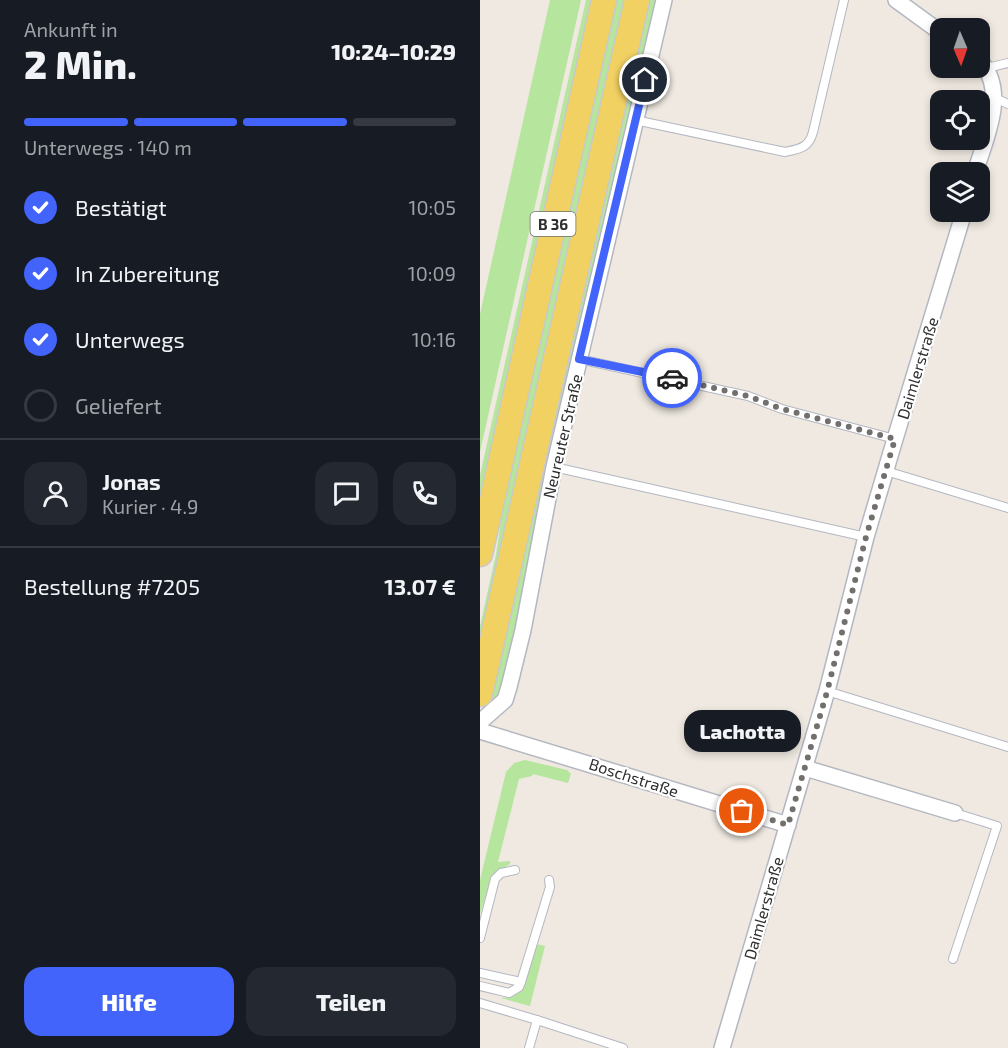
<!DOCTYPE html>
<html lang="de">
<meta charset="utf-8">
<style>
:root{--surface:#171b24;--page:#242831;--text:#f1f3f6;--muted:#9ea1a6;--line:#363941;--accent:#4264fb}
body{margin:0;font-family:"Exo 2",sans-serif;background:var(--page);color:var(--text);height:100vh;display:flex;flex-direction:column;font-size:22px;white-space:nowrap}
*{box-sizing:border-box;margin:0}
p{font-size:20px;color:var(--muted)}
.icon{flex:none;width:33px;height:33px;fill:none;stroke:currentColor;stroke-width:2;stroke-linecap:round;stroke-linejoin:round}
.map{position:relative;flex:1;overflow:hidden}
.side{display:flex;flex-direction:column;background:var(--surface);width:480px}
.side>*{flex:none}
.needle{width:39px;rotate:178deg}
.tools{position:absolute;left:450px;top:18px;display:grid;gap:12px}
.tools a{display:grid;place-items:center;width:60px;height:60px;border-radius:12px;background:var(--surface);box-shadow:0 3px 9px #0003;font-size:30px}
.pin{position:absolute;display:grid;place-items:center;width:51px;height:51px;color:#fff;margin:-26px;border:3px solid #fff;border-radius:50%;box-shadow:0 2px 6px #0007}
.courier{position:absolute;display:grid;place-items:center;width:60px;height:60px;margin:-30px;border:4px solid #4264fb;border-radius:50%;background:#fff;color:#222;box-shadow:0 2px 8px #0007}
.bubble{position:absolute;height:42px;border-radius:18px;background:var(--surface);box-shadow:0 3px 9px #0003;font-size:20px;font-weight:800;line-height:42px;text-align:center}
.summary em{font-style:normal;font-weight:800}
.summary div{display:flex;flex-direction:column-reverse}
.summary{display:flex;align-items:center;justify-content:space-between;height:102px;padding:0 24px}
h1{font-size:39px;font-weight:800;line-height:45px}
.bar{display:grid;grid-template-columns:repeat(4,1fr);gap:9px 6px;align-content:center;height:72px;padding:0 24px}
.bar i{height:8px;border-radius:4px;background:var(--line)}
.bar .current{background:var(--accent)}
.bar p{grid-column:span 4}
.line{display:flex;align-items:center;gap:15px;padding:0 24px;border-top:2px solid var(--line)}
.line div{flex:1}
.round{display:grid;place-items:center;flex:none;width:63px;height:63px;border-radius:18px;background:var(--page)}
ol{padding:0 24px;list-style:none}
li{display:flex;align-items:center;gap:18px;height:66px}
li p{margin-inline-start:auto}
li .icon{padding:6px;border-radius:50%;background:var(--accent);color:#fff;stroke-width:4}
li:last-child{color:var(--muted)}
li i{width:33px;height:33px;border:3px solid var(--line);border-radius:50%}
.primary-button{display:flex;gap:12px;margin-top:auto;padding:12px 24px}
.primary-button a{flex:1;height:69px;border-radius:18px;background:var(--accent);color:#fff;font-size:24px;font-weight:800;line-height:69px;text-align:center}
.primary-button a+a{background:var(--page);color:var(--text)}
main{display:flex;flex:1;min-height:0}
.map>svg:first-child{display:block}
</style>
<main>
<section class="side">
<div class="summary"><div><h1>2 Min.</h1><p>Ankunft in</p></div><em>10:24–10:29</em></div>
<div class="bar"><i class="current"></i><i class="current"></i><i class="current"></i><i></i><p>Unterwegs · 140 m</p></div>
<ol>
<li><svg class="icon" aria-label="check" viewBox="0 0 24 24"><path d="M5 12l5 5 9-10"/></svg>Bestätigt<p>10:05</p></li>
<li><svg class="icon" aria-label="check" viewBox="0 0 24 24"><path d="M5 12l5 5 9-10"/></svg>In Zubereitung<p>10:09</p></li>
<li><svg class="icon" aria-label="check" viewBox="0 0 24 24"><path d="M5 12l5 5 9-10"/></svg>Unterwegs<p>10:16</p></li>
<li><i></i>Geliefert</li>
</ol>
<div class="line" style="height:108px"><a class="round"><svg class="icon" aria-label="person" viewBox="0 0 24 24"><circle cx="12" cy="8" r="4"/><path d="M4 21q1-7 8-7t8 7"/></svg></a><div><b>Jonas</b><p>Kurier · 4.9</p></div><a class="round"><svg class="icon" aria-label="chat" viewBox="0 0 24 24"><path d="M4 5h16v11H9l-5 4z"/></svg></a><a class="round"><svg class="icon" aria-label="phone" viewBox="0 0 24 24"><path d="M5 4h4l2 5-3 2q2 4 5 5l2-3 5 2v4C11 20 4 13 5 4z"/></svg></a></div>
<div class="line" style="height:78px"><div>Bestellung #7205</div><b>13.07 €</b></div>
<div class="primary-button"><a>Hilfe</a><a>Teilen</a></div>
</section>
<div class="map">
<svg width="528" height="1048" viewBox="0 0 528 1048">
<rect width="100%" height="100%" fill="#efe9e1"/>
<g fill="#b6e59e">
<polygon points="70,0 101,0 0,452 0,314"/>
<polygon points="106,0 113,0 0,505 0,475"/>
<polygon points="135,0 147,0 0,644 0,626 16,554 23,509"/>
<polygon points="165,0 175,0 35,627 36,631 22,695 14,698 10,697"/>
<polygon points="45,760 87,770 91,774 88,783 53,774 52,776 39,779 18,862 30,861 30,864 12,875 0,914 0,880 26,772 34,763"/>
<polygon points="56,944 65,946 50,1006 21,998 32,997 42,990"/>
</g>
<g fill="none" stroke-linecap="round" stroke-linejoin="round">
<defs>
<g id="lane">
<polyline points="507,68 528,63"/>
<polyline points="515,98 528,104"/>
<path d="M155,120l150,32c14,-3 24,-4 28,-20l31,-132"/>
<polyline points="99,359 268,396 302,409 415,439"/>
<polyline points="74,467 386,537"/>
<polyline points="406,471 528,508"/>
<polyline points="347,691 528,747"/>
<polyline points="0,938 15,879 21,873 35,870"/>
<polyline points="473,959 517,826 475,813"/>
<polyline points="0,973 41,982 70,887 69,880"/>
<polyline points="0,986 29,993 39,987 41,982"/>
<polyline points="0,1003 57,1020 49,1048"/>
<polyline points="57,1020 143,1048"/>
</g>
<g id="street">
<polyline points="416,0 460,32"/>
<path d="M495,172c11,-34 33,-81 5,-111"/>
<polyline points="0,722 25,700 29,687 43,630 74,467 184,0"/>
<polyline points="0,731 308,825"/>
<polyline points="325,768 475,813"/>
<polyline points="242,1048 347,691 386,537 415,439 484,212"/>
</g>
<g id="primary">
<polyline points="0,554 124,0"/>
<polyline points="0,694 157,0"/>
</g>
</defs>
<use href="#lane" stroke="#b4b7c1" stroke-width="10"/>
<use href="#street" stroke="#b4b7c1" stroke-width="18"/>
<use href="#primary" stroke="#c9c9c9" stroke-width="27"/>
<use href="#lane" stroke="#fff" stroke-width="8"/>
<use href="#street" stroke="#fff" stroke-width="15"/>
<use href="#primary" stroke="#f2d163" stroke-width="24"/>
</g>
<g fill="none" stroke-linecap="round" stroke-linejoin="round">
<polyline stroke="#726f6d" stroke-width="6" stroke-dasharray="0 10.8" points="192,378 268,396 302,409 415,439 386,537 347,692 308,825 262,811"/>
<polyline stroke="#4264fb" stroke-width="8" points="165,80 99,359 192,378"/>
</g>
<g text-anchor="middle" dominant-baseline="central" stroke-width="4.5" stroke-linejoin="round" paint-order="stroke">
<rect fill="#fff" stroke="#6d6d6d" stroke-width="1.5" x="50.5" y="212" width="45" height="24" rx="4.5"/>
<g font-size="15" font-weight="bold" fill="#2e2e2e">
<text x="73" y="224">B 36</text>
</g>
<g font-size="16" fill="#2e2e2e" stroke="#fff">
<text transform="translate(437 368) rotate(-73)">Daimlerstraße</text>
<text transform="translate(82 436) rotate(-77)">Neureuter Straße</text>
<text transform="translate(154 777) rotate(18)">Boschstraße</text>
<text transform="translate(283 908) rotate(-74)">Daimlerstraße</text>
</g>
</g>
</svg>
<div class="tools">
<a><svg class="needle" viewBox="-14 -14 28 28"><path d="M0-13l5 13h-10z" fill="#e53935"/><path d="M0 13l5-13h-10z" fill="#9ea1a6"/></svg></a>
<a><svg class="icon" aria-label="locate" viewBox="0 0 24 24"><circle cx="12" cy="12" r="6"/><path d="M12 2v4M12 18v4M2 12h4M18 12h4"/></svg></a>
<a><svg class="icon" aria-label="layers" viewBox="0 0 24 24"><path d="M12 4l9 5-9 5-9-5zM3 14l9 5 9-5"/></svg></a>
</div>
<div class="pin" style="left:262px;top:811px;background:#ea580c"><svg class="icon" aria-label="bag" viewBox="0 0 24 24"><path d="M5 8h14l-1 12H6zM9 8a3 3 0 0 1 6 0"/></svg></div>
<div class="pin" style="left:165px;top:80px;background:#1f2937"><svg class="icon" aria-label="home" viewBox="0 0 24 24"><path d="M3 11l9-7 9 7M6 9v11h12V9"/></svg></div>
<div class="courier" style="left:192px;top:378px"><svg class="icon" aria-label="car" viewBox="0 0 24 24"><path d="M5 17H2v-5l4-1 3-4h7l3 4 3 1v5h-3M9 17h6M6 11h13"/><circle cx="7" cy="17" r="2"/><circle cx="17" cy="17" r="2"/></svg></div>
<div class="bubble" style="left:204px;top:710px;width:117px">Lachotta</div>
</div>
</main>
